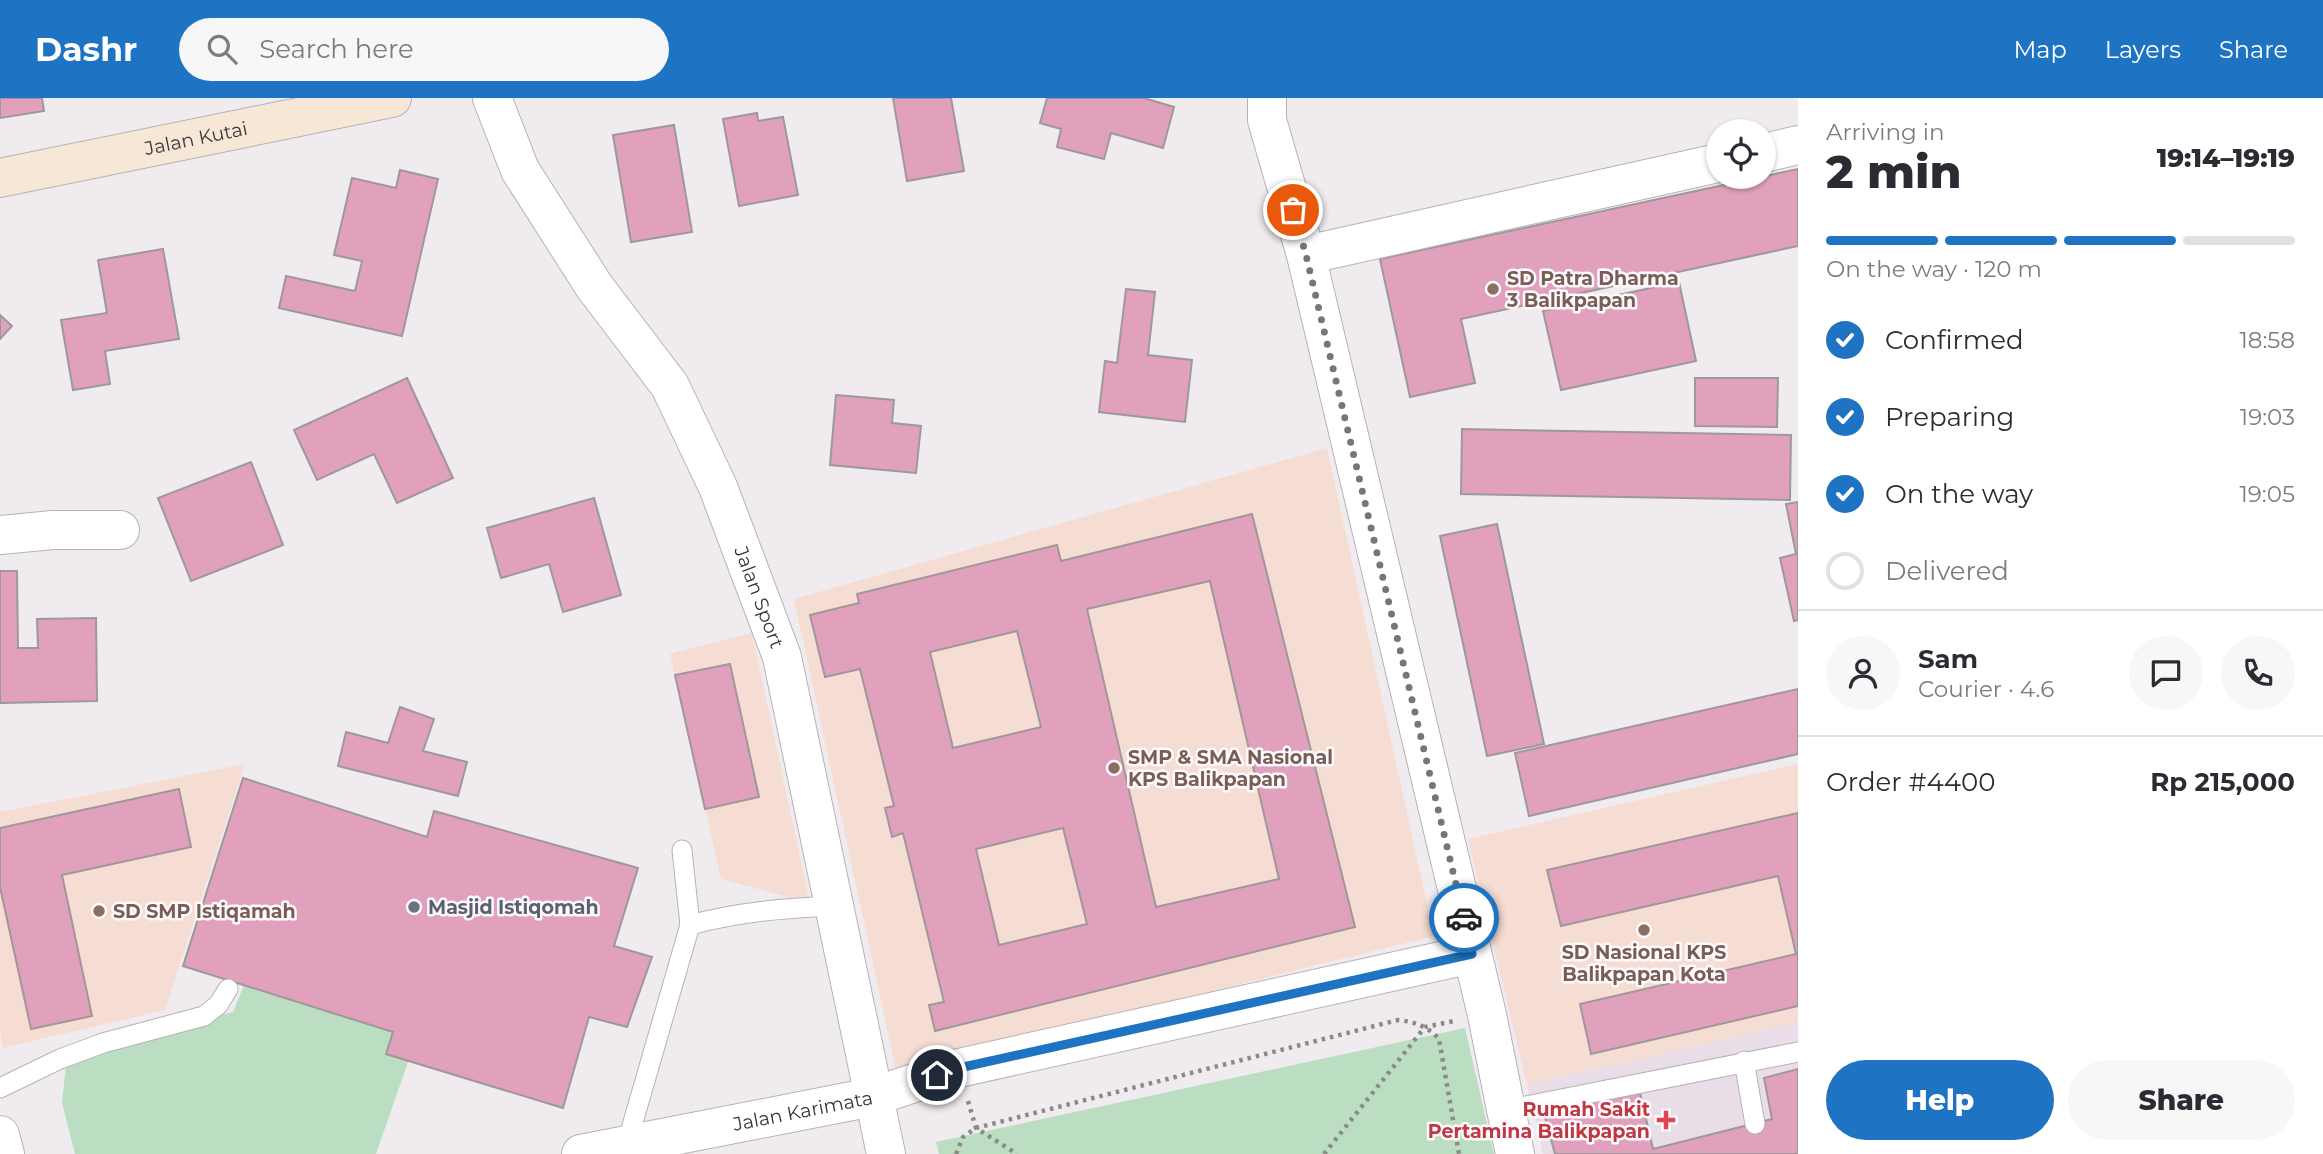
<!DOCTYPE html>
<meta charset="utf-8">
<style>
:root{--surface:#fff;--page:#f7f7f7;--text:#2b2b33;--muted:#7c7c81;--line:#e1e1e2;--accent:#1e74c2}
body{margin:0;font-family:Montserrat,sans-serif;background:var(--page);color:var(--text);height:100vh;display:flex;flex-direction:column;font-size:26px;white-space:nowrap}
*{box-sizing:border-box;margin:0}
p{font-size:23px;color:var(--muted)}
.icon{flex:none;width:38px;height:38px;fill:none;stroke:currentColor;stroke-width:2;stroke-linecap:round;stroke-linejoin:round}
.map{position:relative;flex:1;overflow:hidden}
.drawer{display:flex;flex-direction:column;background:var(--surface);width:525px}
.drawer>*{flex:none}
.buttons{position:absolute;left:1706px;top:21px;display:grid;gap:14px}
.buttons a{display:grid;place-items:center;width:70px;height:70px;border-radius:50%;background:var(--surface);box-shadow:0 2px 5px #0004;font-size:35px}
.pin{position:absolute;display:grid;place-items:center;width:60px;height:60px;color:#fff;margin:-30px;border:4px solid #fff;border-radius:50%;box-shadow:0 2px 7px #0007}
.courier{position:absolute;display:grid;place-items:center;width:70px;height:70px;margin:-35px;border:5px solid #1e74c2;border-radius:50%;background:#fff;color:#222;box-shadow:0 2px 9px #0007}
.overview em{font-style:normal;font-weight:800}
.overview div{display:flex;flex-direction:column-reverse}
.overview{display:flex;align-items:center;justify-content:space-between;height:119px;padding:0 28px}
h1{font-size:46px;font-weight:800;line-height:52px}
.bar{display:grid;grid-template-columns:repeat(4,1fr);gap:10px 7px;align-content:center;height:84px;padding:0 28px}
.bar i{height:9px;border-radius:5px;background:var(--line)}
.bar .current{background:var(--accent)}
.bar p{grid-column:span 4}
.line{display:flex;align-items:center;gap:18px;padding:0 28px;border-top:2px solid var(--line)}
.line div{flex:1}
.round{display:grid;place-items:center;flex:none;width:74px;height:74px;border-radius:37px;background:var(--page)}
ol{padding:0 28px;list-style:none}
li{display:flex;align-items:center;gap:21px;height:77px}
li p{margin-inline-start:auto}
li .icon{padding:7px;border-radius:50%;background:var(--accent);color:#fff;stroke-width:4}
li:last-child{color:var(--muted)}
li i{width:38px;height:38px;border:4px solid var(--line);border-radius:50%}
.action{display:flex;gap:14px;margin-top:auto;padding:14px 28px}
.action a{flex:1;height:80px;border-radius:42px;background:var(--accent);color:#fff;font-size:28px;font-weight:800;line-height:80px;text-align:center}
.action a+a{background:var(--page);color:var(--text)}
header{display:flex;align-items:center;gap:42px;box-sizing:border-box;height:98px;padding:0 35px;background:var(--accent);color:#fff}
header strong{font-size:33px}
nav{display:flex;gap:38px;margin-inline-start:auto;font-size:24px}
.search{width:490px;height:63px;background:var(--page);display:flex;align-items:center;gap:18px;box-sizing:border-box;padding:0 24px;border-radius:38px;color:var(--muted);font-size:26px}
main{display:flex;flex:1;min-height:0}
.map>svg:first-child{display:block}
</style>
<header>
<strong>Dashr</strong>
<div class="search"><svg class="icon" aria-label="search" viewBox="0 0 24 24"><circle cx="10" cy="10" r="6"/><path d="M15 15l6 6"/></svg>Search here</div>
<nav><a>Map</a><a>Layers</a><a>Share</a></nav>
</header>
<main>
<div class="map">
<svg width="1798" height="1056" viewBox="0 0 1798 1056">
<rect width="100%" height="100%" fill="#f0ebef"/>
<polygon fill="#e9dee8" points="1798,924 1798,1056 1543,1056 1527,987"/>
<g fill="#f6ddd3">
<polygon points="1327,350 1434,838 896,972 794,501"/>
<polygon points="752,535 810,805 721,781 670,556"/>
<polygon points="245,666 165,912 3,950 0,931 0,714"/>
<polygon points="1798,666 1798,924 1527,987 1468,741"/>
</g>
<g fill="#bbdec2">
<polygon points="244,887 393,934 387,955 409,961 376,1056 75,1056 62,1005 67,956 233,914"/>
<polygon points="1465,930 1494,1056 939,1056 936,1044"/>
</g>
<g fill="#e1a1bd" stroke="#9e989a" stroke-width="2" fill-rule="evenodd">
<polygon points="0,0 42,0 44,13 0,20"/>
<polygon points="893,0 951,0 964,73 907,83"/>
<polygon points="1047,0 1144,0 1174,9 1163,50 1111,35 1104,61 1057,49 1061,31 1040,25"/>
<polygon points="757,15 758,23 783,19 798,97 739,108 723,21"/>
<polygon points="674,27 692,134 631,144 613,37"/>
<polygon points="1798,71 1798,148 1461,221 1475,285 1410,299 1380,161"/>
<polygon points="400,72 438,81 402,238 279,210 286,178 355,193 362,163 334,157 352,80 396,90"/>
<polygon points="163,151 179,241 105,253 110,286 73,292 61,222 107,215 98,162"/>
<polygon points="1679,184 1696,263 1561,292 1543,213"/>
<polygon points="1126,191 1155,194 1148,257 1192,262 1185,324 1099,314 1105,263 1117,265"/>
<polygon points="0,217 12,228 0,241"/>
<polygon points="407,280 453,380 397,405 374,356 317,382 294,332"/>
<polygon points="1695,280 1778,280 1777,329 1695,328"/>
<polygon points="836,297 894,302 892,325 921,328 916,375 830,367"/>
<polygon points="1462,331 1791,337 1790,402 1461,396"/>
<polygon points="251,364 283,447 191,483 158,400"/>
<polygon points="594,400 621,497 563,514 549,466 501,480 487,430"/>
<polygon points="1798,404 1798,522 1794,523 1780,460 1796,456 1786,406"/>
<path d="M1252,416l103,413 -420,104 -6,-26 15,-3 -41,-169 -11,4 -7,-29 9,-2 -34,-137 -35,8 -15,-62 49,-12 -2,-9 200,-49 4,16zM1210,483l69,298 -123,28 -69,-298zM1017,533l24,96 -88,21 -23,-96zM1063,730l24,96 -88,21 -23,-96z"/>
<polygon points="1497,426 1544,646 1487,658 1440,438"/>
<polygon points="0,473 17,473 18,550 38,550 37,521 96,520 97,603 0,605"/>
<polygon points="730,566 759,699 705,711 675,577"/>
<polygon points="1798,591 1798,656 1529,718 1515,655"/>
<polygon points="400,609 434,621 423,653 467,664 458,698 338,668 346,634 388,645"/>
<polygon points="243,680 427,739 434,713 638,770 614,848 652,859 627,929 589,919 563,1010 386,956 393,934 183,868"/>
<polygon points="179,691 191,749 62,777 92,918 31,931 0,789 0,730"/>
<polygon points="1798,715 1798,908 1591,956 1580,906 1796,856 1778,778 1561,828 1547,772"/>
<polygon points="1798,971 1798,1056 1555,1056 1543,1012 1640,995 1653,1051 1772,1021 1764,980"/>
</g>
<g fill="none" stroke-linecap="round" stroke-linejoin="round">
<defs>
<g id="lane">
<polyline points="682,752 690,827"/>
<polyline points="1744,963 1755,1026"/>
<polyline points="0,990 60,961 103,945 204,918 218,907 228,891"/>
<polyline points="1506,1012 1798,954"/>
<path d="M627,1045l63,-218c48,-13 95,-17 144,-19"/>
</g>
<g id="street">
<path id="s1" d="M492,0l28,72 74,116 76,100 48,101 64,170 104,497"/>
<polyline points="1267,0 1267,22 1306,157 1487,917 1515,1056"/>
<polyline points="1764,55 1798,47"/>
<polyline points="1306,157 1718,65"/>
<polyline points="0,437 53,432 120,432"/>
<polyline points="0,1037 5,1056"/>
<path id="s2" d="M581,1056l291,-57 87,-29 513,-114"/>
</g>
<g id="secondary">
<path id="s3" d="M0,80l392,-80"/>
</g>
</defs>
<use href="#lane" stroke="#b6b2b5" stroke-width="21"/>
<use href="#street" stroke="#b6b2b5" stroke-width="40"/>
<use href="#secondary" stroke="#b6b2b5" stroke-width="40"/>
<g stroke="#8c898b" stroke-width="4.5" stroke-dasharray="3.5 5" stroke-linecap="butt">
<polyline points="968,1003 976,1030 1017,1056"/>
<path d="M956,1056l7,-17 13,-9 422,-108c17,2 29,6 41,19l20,115"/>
<polyline points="1324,1056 1425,929 1454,923"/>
</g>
<use href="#lane" stroke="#fff" stroke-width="19"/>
<use href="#street" stroke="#fff" stroke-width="38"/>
<use href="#secondary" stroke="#f6e7d6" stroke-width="38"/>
</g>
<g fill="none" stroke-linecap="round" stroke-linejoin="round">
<polyline stroke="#787578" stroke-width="7" stroke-dasharray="0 12.6" points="1293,112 1306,157 1464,820"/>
<polyline stroke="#1e74c2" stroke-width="9" points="937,977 959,970 1472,856 1464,820"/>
</g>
<g fill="#8d6e63" stroke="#fdf9fd" stroke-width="2.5">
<circle cx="1493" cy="191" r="7"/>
<circle cx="1114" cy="670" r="7"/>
<circle cx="99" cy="813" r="7"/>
<circle cx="1644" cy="832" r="7"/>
</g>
<circle fill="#6b7280" stroke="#fdf9fd" stroke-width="2.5" cx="414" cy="809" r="7"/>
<path fill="#e0444e" stroke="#fdf9fd" stroke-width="2.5" d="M1662.5 1011.5h7v7h7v7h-7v7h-7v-7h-7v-7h7z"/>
<g text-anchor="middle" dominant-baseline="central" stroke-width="5" stroke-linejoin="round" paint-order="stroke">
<g font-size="19" fill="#383638" stroke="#fdf9fd">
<text stroke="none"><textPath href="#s3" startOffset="200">Jalan Kutai</textPath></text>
<text stroke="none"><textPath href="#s1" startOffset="570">Jalan Sport</textPath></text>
<text stroke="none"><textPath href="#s2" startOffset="226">Jalan Karimata</textPath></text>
</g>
<g font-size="19" font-weight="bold" fill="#785e54" stroke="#fdf9fd" text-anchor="start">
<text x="1507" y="180">SD Patra Dharma<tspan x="1507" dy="22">3 Balikpapan</tspan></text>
<text x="1128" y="659">SMP &amp; SMA Nasional<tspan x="1128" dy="22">KPS Balikpapan</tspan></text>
<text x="113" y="813">SD SMP Istiqamah</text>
<text x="1644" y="854" text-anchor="middle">SD Nasional KPS<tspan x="1644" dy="22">Balikpapan Kota</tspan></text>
</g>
<g font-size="19" font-weight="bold" fill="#5b616d" stroke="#fdf9fd" text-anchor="start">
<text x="428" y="809">Masjid Istiqomah</text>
</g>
<g font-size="19" font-weight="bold" fill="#be3a42" stroke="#fdf9fd" text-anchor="end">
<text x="1650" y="1011">Rumah Sakit<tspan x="1650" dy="22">Pertamina Balikpapan</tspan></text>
</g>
</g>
</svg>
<div class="buttons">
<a><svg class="icon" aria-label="locate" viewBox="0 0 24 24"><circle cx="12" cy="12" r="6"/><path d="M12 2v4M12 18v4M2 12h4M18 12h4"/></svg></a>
</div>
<div class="pin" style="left:1293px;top:112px;background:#ea580c"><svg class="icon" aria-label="bag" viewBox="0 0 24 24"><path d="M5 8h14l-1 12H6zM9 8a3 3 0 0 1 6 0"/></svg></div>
<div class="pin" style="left:937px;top:977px;background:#1f2937"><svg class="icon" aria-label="home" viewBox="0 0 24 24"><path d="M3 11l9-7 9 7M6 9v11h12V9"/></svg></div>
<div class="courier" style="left:1464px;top:820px"><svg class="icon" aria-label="car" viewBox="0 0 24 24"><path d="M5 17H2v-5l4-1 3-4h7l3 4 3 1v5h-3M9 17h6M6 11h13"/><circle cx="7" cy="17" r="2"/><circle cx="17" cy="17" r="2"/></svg></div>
</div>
<section class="drawer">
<div class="overview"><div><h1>2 min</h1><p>Arriving in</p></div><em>19:14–19:19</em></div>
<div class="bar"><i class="current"></i><i class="current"></i><i class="current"></i><i></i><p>On the way · 120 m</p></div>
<ol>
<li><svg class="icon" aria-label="check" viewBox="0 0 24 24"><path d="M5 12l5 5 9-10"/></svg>Confirmed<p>18:58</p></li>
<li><svg class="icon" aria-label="check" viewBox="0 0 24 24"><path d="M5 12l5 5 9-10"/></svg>Preparing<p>19:03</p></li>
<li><svg class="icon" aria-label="check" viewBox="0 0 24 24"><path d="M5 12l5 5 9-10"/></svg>On the way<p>19:05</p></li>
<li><i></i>Delivered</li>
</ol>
<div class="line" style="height:126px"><a class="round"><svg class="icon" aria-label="person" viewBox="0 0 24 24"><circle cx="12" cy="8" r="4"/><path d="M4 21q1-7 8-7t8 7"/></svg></a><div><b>Sam</b><p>Courier · 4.6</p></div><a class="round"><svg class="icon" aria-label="chat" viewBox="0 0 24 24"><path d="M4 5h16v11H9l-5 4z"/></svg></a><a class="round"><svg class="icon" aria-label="phone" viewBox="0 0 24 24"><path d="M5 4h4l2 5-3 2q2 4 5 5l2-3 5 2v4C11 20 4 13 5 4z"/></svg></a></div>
<div class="line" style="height:91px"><div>Order #4400</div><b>Rp 215,000</b></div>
<div class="action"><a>Help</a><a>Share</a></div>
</section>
</main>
